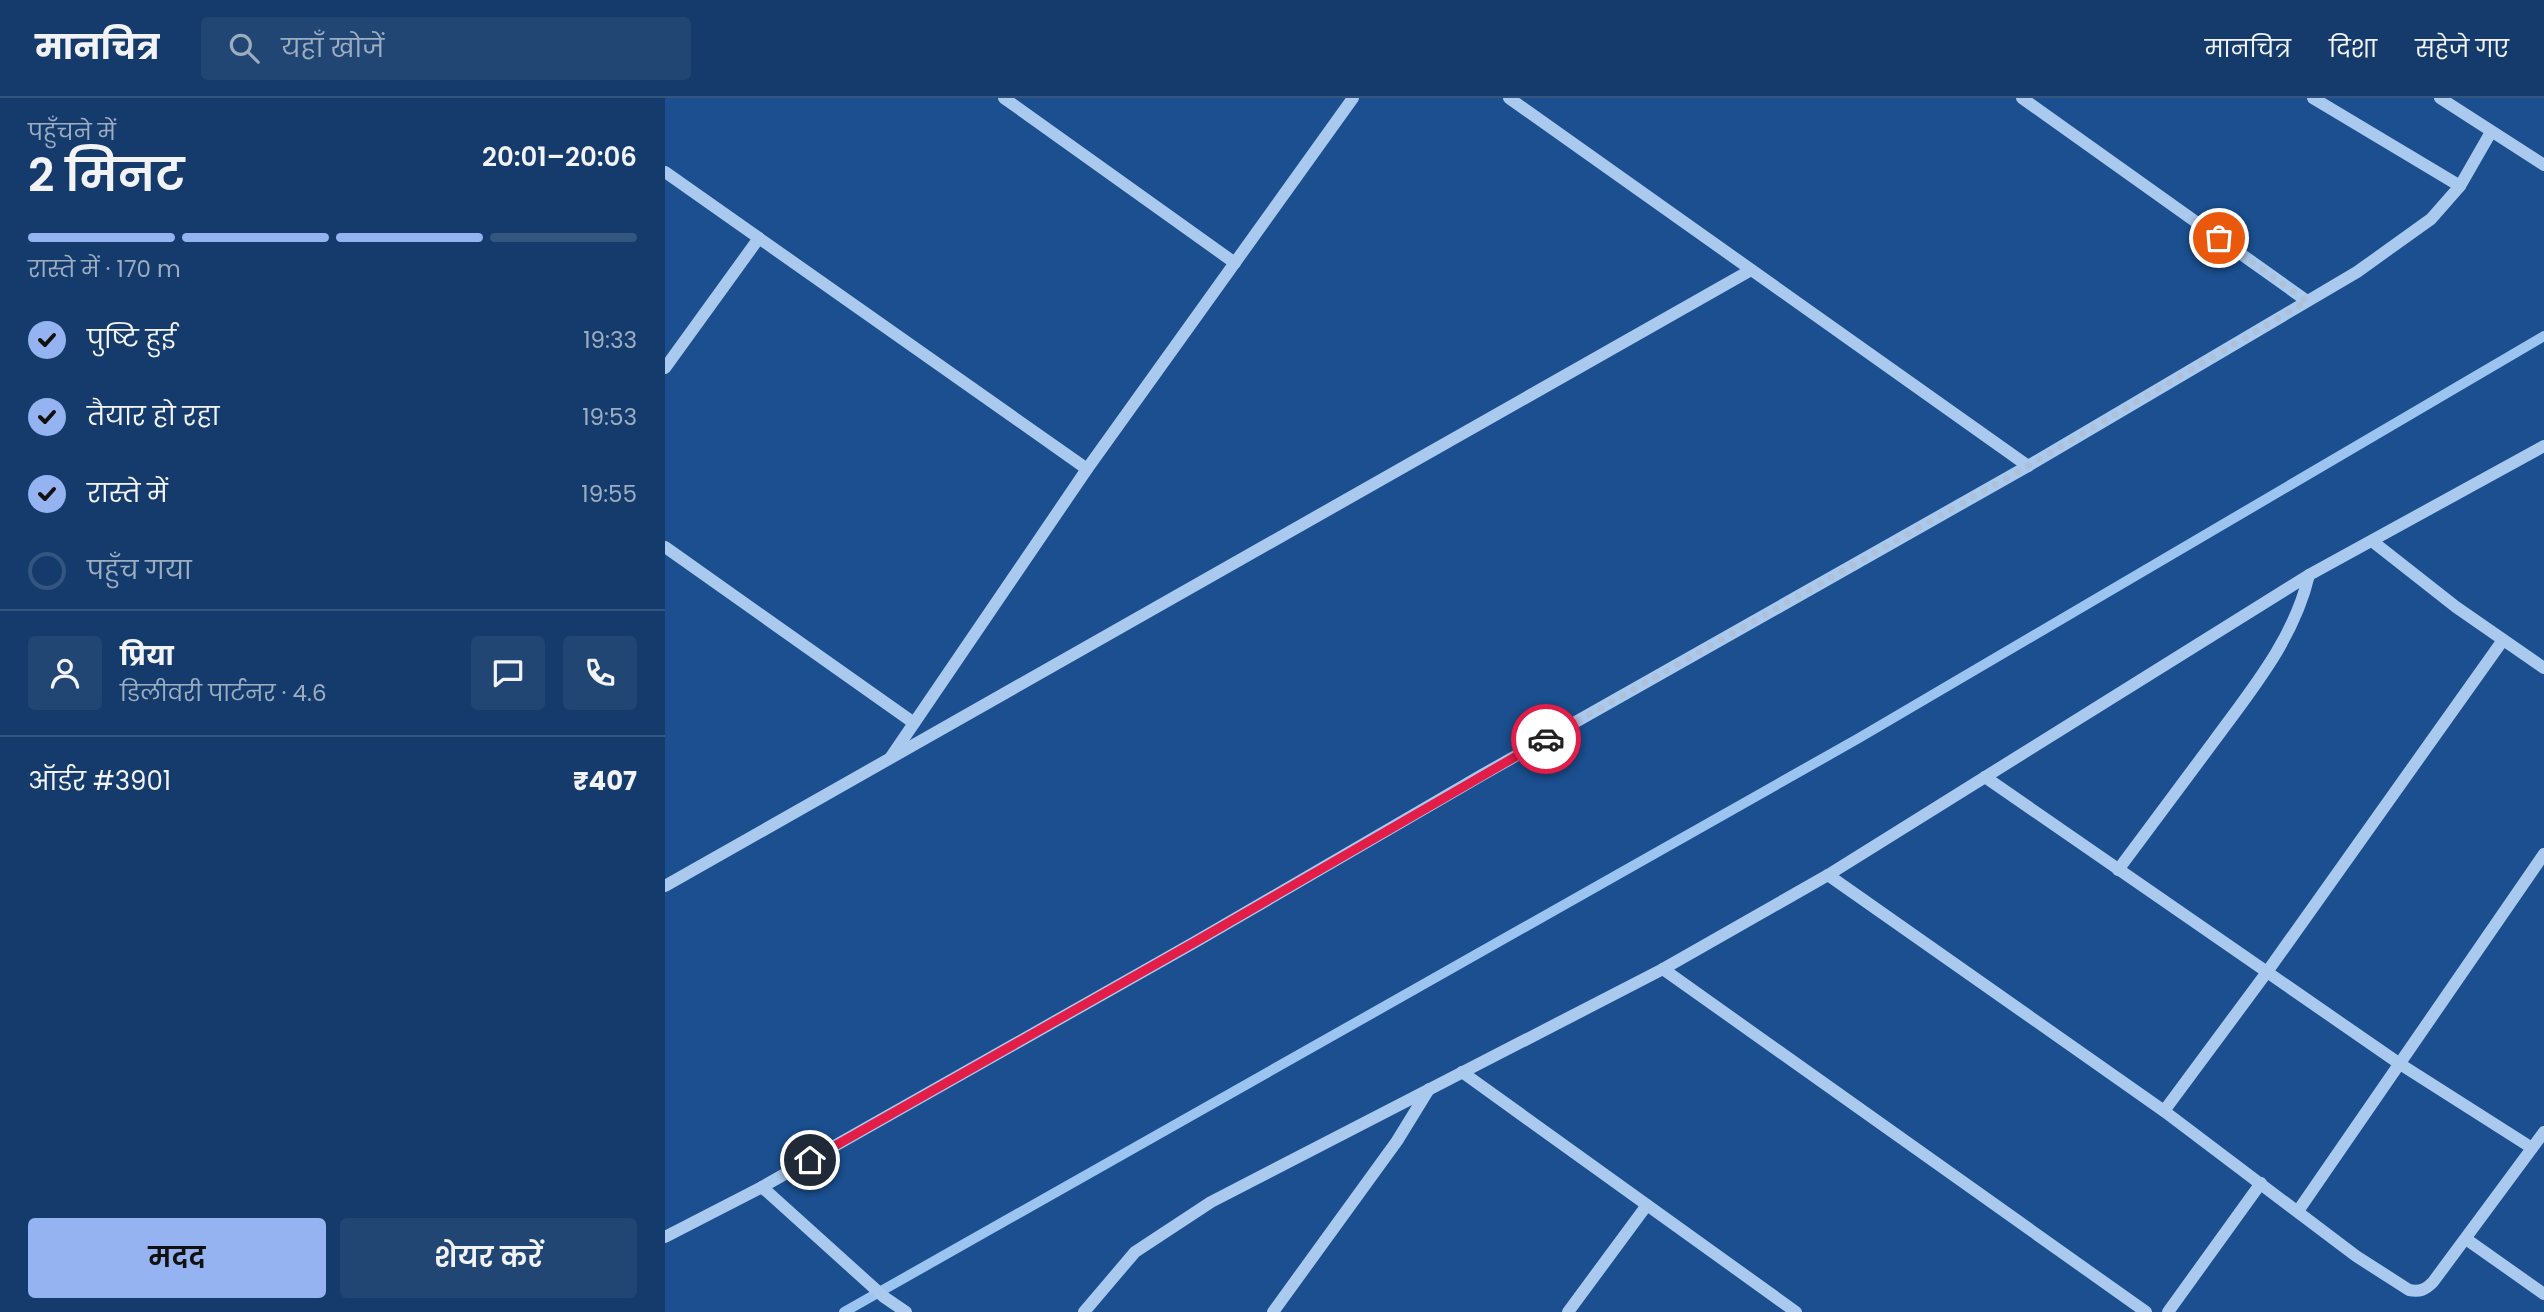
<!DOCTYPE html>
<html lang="hi">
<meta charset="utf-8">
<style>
:root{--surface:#143b6b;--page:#214673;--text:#f1f3f6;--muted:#9dadc1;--line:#33557e;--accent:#95b2f1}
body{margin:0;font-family:Poppins,"Noto Sans Devanagari",sans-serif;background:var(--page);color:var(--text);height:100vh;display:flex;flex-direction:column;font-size:26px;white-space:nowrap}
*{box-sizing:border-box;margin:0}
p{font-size:23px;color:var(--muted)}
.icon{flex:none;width:38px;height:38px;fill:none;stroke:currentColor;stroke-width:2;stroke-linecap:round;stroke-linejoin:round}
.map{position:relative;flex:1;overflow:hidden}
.sheet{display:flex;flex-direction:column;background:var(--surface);width:665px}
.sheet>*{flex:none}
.pin{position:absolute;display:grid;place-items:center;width:60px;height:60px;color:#fff;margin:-30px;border:4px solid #fff;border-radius:50%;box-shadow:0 2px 7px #0007}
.courier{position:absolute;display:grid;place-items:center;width:70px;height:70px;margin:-35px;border:5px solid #e11d48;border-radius:50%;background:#fff;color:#222;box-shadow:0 2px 9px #0007}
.summary em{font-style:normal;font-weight:600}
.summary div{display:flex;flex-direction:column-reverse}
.summary{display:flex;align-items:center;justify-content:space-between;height:119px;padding:0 28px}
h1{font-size:46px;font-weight:600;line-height:52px}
.bar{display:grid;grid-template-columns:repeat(4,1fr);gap:10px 7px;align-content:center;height:84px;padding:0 28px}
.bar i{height:9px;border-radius:5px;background:var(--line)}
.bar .selected{background:var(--accent)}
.bar p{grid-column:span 4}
.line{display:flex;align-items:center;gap:18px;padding:0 28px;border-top:2px solid var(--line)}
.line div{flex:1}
.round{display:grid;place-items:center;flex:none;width:74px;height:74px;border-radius:7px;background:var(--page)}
ol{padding:0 28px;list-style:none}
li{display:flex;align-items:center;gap:21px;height:77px}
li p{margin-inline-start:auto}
li .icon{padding:7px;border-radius:50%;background:var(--accent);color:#111;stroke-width:4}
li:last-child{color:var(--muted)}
li i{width:38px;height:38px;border:4px solid var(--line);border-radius:50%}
.cta{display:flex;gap:14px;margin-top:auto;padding:14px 28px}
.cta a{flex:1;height:80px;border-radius:7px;background:var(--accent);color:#111;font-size:28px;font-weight:600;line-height:80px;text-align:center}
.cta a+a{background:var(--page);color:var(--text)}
header{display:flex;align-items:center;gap:42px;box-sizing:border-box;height:98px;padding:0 35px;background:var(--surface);border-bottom:2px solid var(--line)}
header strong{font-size:33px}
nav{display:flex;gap:38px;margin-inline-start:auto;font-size:24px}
.search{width:490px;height:63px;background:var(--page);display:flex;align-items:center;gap:18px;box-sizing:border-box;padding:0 24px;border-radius:7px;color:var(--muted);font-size:26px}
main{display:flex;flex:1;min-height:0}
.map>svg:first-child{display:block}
</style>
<header>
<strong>मानचित्र</strong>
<div class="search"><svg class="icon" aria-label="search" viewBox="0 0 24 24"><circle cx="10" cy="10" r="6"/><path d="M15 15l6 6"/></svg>यहाँ खोजें</div>
<nav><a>मानचित्र</a><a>दिशा</a><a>सहेजे गए</a></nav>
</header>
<main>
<section class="sheet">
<div class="summary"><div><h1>2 मिनट</h1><p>पहुँचने में</p></div><em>20:01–20:06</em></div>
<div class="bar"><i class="selected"></i><i class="selected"></i><i class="selected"></i><i></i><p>रास्ते में · 170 m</p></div>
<ol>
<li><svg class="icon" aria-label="check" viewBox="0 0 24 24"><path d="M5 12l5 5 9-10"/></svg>पुष्टि हुई<p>19:33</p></li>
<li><svg class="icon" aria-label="check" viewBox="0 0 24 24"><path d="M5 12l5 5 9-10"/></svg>तैयार हो रहा<p>19:53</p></li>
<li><svg class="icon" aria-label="check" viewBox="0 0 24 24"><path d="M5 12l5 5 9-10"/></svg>रास्ते में<p>19:55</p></li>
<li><i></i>पहुँच गया</li>
</ol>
<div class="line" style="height:126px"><a class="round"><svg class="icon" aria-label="person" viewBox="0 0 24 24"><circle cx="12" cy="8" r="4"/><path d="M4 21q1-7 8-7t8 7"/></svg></a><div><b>प्रिया</b><p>डिलीवरी पार्टनर · 4.6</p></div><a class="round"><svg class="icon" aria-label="chat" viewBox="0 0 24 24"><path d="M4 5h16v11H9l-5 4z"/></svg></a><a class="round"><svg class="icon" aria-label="phone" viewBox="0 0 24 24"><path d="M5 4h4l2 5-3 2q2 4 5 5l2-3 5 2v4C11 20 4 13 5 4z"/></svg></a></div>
<div class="line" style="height:91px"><div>ऑर्डर #3901</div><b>₹407</b></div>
<div class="cta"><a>मदद</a><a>शेयर करें</a></div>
</section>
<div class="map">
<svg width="1879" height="1214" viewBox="0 0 1879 1214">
<rect width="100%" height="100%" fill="#1b4f8f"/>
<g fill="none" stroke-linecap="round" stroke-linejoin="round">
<polyline stroke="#9cc4f0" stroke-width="10" points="179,1214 1194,640 1879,238"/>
<g stroke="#a9c9ee" stroke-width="12">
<polyline points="339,0 570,165"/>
<polyline points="844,0 1363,368"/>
<polyline points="1357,0 1642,203"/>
<polyline points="1648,0 1795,88"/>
<polyline points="1775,0 1879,67"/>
<polyline points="0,74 422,371"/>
<polyline points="0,270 94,140"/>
<polyline points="1707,443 1791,509 1879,570"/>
<polyline points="0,449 249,625"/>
<polyline points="226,659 422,371 688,0"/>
<polyline points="1320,679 1735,966 1867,1050"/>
<path d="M1453,772c32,-43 64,-86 96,-129 38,-52 80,-102 95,-166"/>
<path d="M1163,777l336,236 192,145 53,34c11,2 16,0 24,-8l111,-150"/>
<polyline points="0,788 1086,172"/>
<polyline points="998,871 1481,1214"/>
<polyline points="797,974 1131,1214"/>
<polyline points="1499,1013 1602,874 1838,542"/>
<polyline points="97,1089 219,1199 241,1214"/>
<polyline points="1633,1113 1879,756"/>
<polyline points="0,1139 97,1089 530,844 817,677 1363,368 1692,174 1766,121 1795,88 1826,34"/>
<polyline points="1801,1141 1879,1196"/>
<polyline points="419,1214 470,1154 546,1104 998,871 1163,777 1644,477 1879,348"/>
<polyline points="608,1214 732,1043 764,991"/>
<polyline points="903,1214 982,1107"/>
<polyline points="1503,1214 1596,1085"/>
</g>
</g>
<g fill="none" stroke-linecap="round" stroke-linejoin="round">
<polyline stroke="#afc1d8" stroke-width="7" stroke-dasharray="0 12.6" points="881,641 1363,368 1642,203 1554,140"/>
<polyline stroke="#e11d48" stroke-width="9" points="145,1062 530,844 881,641"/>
</g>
</svg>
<div class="pin" style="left:1554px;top:140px;background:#ea580c"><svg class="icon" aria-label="bag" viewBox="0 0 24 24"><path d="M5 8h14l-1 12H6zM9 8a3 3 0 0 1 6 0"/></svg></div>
<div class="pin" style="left:145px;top:1062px;background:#1f2937"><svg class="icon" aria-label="home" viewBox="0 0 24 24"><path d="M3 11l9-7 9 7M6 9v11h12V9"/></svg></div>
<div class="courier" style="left:881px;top:641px"><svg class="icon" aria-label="car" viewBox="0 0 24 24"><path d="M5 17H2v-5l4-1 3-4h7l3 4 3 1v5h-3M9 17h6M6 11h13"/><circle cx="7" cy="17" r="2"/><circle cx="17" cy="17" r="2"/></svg></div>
</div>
</main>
